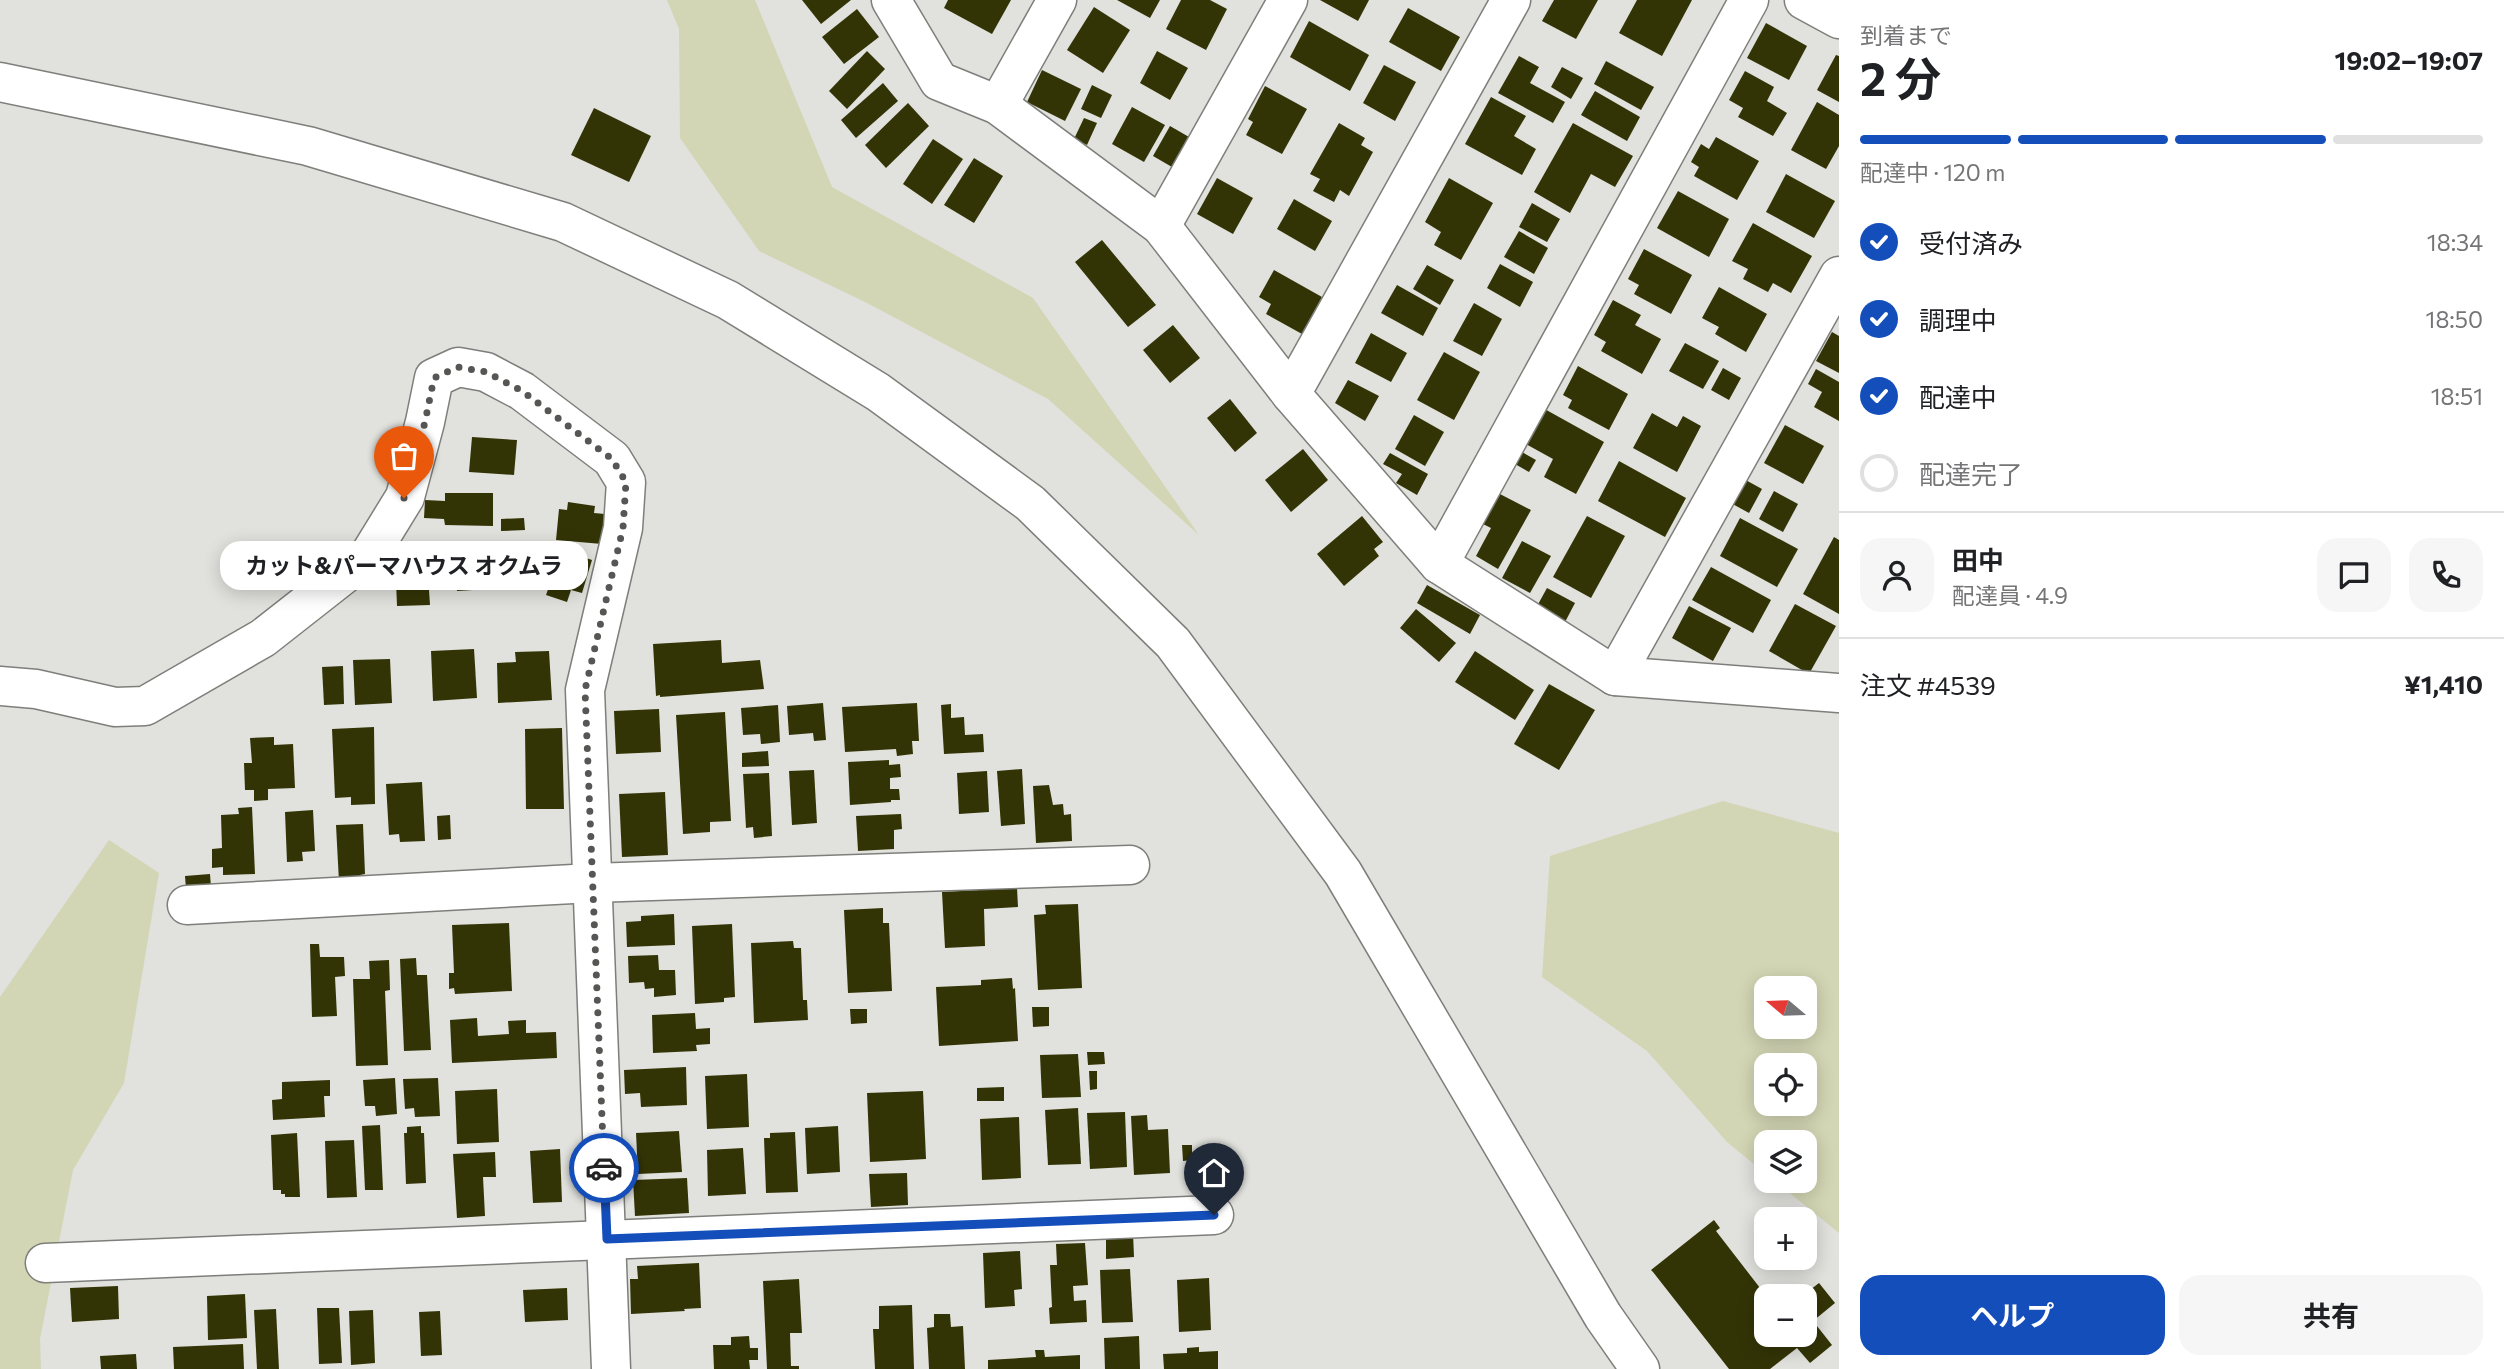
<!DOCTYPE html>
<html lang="ja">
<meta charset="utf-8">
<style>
:root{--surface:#fff;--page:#f6f6f6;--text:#202124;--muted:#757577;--line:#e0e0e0;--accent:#144eba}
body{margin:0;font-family:Commissioner,"Noto Sans JP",sans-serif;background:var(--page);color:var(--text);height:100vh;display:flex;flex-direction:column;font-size:26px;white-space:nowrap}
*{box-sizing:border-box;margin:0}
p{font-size:23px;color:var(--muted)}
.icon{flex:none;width:38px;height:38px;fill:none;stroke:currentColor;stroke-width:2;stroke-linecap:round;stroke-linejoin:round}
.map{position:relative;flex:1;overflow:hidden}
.sheet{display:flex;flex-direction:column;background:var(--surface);width:665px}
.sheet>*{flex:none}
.needle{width:46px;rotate:289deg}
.buttons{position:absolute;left:1754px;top:976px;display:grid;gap:14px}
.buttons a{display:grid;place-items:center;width:63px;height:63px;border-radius:14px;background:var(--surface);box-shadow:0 4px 18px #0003;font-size:35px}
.pin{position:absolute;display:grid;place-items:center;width:60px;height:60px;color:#fff;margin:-72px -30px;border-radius:50% 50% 50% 0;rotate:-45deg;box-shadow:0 0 7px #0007}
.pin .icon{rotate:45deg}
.courier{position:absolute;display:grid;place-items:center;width:70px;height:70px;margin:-35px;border:5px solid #144eba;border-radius:50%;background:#fff;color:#222;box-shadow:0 2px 9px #0007}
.bubble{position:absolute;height:49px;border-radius:21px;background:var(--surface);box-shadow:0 4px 18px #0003;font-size:23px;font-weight:700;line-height:49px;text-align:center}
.overview em{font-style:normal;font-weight:700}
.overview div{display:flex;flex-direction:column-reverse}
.overview{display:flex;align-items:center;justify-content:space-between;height:119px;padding:0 21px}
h1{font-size:46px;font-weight:700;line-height:52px}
.bar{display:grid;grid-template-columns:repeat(4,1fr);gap:10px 7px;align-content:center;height:84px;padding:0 21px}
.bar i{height:9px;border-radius:5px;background:var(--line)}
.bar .current{background:var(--accent)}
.bar p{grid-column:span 4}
.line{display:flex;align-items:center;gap:18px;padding:0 21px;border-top:2px solid var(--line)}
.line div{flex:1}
.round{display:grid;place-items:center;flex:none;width:74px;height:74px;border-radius:21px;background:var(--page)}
ol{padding:0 21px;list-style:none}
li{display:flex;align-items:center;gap:21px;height:77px}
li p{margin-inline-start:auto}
li .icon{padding:7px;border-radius:50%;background:var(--accent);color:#fff;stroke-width:4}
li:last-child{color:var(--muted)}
li i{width:38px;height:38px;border:4px solid var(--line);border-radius:50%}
.primary-button{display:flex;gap:14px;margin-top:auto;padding:14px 21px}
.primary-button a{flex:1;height:80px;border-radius:21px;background:var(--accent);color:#fff;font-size:28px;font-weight:700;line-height:80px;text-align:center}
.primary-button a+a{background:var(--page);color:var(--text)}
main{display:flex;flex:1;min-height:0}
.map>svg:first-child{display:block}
</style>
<main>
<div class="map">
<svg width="1839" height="1369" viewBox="0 0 1839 1369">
<rect width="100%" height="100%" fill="#e1e1dd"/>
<g fill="#d3d6b4" fill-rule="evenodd">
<polygon points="667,0 755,0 832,187 1033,298 1199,535 1048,399 867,303 759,251 680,138 679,29"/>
<path d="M1723,801l116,32v400l-64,-52h29v-38h-38v31l-39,-32 -80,-91 -105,-74 8,-121zM1766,989h38v38h-38zM1766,1066h38v38h-38z"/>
<polygon points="109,840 159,873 124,1083 73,1170 40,1339 41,1369 0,1369 0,997"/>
</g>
<g fill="#333406">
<polygon points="802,0 851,0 821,24"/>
<polygon points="948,0 1011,0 992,34 944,8"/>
<polygon points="1117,0 1160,0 1150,18"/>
<polygon points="1181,0 1210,0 1227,9 1206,50 1166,29"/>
<polygon points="1320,0 1369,0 1358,21"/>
<polygon points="1554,0 1598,0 1576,39 1542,21"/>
<polygon points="1637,0 1692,0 1662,56 1619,33"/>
<polygon points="1094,7 1130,30 1103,73 1067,50"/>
<polygon points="1408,8 1460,37 1441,71 1389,42"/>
<polygon points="857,9 879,37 844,64 822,37"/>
<polygon points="1309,21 1369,55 1350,91 1290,57"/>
<polygon points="1766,23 1807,46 1789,80 1747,58"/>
<polygon points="867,51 885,69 847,109 829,91"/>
<polygon points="1157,51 1188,68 1170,100 1140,83"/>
<polygon points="1836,55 1839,56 1839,102 1817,90"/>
<polygon points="1519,56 1539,67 1530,83 1565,102 1553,123 1498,93"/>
<polygon points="1606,61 1654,87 1641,110 1594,84"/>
<polygon points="1384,65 1416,82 1395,121 1363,103"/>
<polygon points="1562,67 1583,78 1571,99 1551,87"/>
<polygon points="1042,70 1081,89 1065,121 1027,102"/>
<polygon points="1745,71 1774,87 1767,101 1787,113 1773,136 1738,117 1743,108 1729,100"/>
<polygon points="883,83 898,101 856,138 841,120"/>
<polygon points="1092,85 1112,95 1101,118 1081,109"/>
<polygon points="1265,86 1307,109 1282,154 1246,135 1253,122 1248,119"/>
<polygon points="1595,91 1640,117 1627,141 1581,115"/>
<polygon points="1491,97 1526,116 1514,136 1536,149 1522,175 1465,144"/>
<polygon points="1817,102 1839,115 1839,146 1826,169 1791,150"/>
<polygon points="908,103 929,126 886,168 865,145"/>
<polygon points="1132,107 1165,125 1144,162 1112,144"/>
<polygon points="594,108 651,136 629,182 571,155"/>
<polygon points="1084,118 1097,123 1087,145 1074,139"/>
<polygon points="1339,123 1365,138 1361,145 1373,152 1349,196 1340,190 1334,202 1313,191 1320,179 1310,174"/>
<polygon points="1573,123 1633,156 1615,187 1591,174 1570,213 1534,192"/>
<polygon points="1170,126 1189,137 1172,167 1153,156"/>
<polygon points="1716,137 1759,161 1737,200 1694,176 1699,167 1691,162 1701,144 1709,149"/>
<polygon points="933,139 963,159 932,204 903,184"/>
<polygon points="974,158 1003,176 974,223 944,205"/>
<polygon points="1786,174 1835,201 1814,238 1766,212"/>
<polygon points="1217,178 1253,198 1233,234 1197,214"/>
<polygon points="1449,178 1493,203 1461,260 1434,245 1441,232 1425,222"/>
<polygon points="1678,191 1729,219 1709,257 1657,228"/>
<polygon points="1294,199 1332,221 1315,251 1277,229"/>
<polygon points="1532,203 1560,219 1547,242 1519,227"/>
<polygon points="1753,223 1812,256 1791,293 1773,283 1768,292 1743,279 1748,269 1732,261"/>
<polygon points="1519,231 1548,248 1534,274 1504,257"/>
<polygon points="1102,240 1156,305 1128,327 1075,262"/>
<polygon points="1644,249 1692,275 1671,314 1634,294 1639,285 1628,279"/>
<polygon points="1500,264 1533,282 1520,307 1487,288"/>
<polygon points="1427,265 1454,280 1440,305 1413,289"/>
<polygon points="1274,270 1322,297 1302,334 1266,314 1271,304 1259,297"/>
<polygon points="1397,285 1438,308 1423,336 1381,313"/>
<polygon points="1719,287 1767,314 1746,352 1715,334 1719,327 1702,318"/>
<polygon points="1613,300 1641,315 1635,325 1661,339 1642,374 1601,351 1606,342 1594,335"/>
<polygon points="1474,303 1502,319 1482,356 1453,341"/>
<polygon points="1173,325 1200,358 1170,383 1143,350"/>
<polygon points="1832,332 1839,336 1839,373 1816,361"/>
<polygon points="1371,333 1407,353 1391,382 1355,363"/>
<polygon points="1685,343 1719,361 1703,389 1669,371"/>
<polygon points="1444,352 1480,372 1454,420 1417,400"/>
<polygon points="1578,366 1628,394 1609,430 1568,408 1572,400 1563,395"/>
<polygon points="1723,368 1741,378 1729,400 1711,390"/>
<polygon points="1816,369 1839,382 1839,421 1814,407 1822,392 1808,384"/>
<polygon points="1348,380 1379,396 1365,421 1335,403"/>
<polygon points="1230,399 1257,433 1235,452 1207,418"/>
<polygon points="1541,407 1604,442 1576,494 1544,477 1553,459 1522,442"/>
<polygon points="1652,413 1677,427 1683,416 1701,426 1677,472 1633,448"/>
<polygon points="1414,415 1444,432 1425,466 1395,449"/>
<polygon points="1785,425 1824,446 1803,484 1764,463"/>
<polygon points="472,437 517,440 514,475 469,472"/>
<polygon points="1513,447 1536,460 1529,472 1506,459"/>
<polygon points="1303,449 1328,480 1291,512 1265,480"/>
<polygon points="1390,453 1428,474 1417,495 1396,483 1402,474 1383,464"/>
<polygon points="1619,461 1686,498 1665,537 1598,501"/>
<polygon points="1742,478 1762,489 1749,513 1729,502"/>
<polygon points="1774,491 1798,504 1783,532 1759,519"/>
<polygon points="445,493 493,493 493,526 445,525 444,519 424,518 425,500 445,501"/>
<polygon points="1498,493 1531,510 1498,569 1476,556 1491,528 1481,523"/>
<polygon points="568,502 595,506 594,513 605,514 602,544 556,540 559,509 567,510"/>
<polygon points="1362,516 1383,542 1374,549 1379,556 1344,586 1317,554"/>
<polygon points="1587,516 1625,536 1591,598 1553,577"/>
<polygon points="524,518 525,530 501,531 501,519"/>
<polygon points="1740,518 1798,549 1777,587 1720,556"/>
<polygon points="1834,537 1839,540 1839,614 1803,594"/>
<polygon points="503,541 546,543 545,557 535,557 534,579 529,579 528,586 508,585 508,578 501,578"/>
<polygon points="1522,541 1551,556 1530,593 1502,578"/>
<polygon points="491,546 492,569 485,570 485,585 473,585 473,590 457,591 455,548"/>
<polygon points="557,548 592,560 582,593 571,590 567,602 546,595 551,581 546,580"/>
<polygon points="439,555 441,590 429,590 430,605 397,606 396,581 405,581 404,570 413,569 413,556"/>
<polygon points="1711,567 1771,600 1753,633 1692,600"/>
<polygon points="1427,585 1480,615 1470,634 1417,603"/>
<polygon points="1547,588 1575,603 1564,624 1536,608"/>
<polygon points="1795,604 1836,626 1809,674 1769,651"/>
<polygon points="1689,606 1731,628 1713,661 1672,638"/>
<polygon points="1416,609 1456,643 1439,662 1400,628"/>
<polygon points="721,640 722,663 760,660 764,689 660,697 660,695 656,696 653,644"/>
<polygon points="474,649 477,698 433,701 431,651"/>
<polygon points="549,651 552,700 498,703 497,663 516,662 515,652"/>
<polygon points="1475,651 1534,690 1515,720 1455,682"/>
<polygon points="390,659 392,703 355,705 353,660"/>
<polygon points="343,666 344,704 324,705 322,667"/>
<polygon points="1549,684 1595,710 1559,770 1514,744"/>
<polygon points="823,703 826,740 814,741 813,733 789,735 787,706"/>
<polygon points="917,703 919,741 912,741 913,754 897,756 896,749 845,752 842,707"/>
<polygon points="951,704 951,718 964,717 965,735 983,734 984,752 944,754 941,705"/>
<polygon points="778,705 780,742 761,744 760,734 743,735 741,708"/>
<polygon points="659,709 661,752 616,754 614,711"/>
<polygon points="725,712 731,821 710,822 710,832 683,834 676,715"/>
<polygon points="374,727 375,804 351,805 351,797 335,798 332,729"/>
<polygon points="562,728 564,809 526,809 525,729"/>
<polygon points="274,737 274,745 293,744 295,788 268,789 268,800 254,801 254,790 245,790 244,763 252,763 250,738"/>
<polygon points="768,751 769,766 742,767 742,753"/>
<polygon points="889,760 889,765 900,764 901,777 890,778 890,789 899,789 900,800 891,800 891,802 850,805 848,762"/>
<polygon points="1022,769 1025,824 1001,826 997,771"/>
<polygon points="814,770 817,823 792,825 789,771"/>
<polygon points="987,771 989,812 959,814 957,773"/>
<polygon points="769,773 772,836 754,838 753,827 746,828 743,774"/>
<polygon points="422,782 425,841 400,842 399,834 389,835 386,784"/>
<polygon points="1049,785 1053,805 1063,804 1064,815 1071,814 1072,841 1036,843 1033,786"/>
<polygon points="665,792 668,855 622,857 619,794"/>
<polygon points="252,807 255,874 223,875 223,867 212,868 212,849 222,848 221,815 239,814 238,808"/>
<polygon points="313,810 315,851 302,852 303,861 287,862 285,812"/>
<polygon points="901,814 902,829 894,830 894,849 858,851 856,816"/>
<polygon points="450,815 451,839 438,840 437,816"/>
<polygon points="363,824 365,874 360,875 361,881 339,882 336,825"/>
<polygon points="210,874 211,887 186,889 185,876"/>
<polygon points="1017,888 1018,907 984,909 985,946 945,948 942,892"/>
<polygon points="1078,904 1082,988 1038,990 1034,915 1046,914 1045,905"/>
<polygon points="883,908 883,923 889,923 892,991 848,993 844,910"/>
<polygon points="674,914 675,945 627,947 626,922 641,921 641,916"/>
<polygon points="509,923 512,991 455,994 454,988 449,989 449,973 454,973 452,925"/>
<polygon points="732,924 735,997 724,998 724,1002 695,1004 692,926"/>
<polygon points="793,941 794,948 801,948 803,1000 807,1000 808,1020 754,1023 751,943"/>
<polygon points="310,944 319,944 320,957 344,957 345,976 335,977 337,1016 312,1017"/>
<polygon points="658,955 659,970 675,970 676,995 654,997 654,988 645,989 644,982 629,983 628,956"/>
<polygon points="416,958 417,975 427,975 431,1050 404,1051 400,959"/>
<polygon points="389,960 390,990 385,991 388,1065 356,1066 353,979 370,979 369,961"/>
<polygon points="1012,978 1013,989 1015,988 1018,1041 939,1046 936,987 981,985 981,980"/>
<polygon points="1032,1007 1049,1007 1049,1026 1033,1027"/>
<polygon points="850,1009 867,1009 867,1023 851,1024"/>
<polygon points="695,1013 696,1029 710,1028 710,1044 696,1045 697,1051 653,1053 652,1015"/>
<polygon points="477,1018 478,1036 509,1034 508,1021 526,1020 526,1033 556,1032 557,1058 452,1063 450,1020"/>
<polygon points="1087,1052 1104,1052 1105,1064 1088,1065"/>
<polygon points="1078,1054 1081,1097 1042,1098 1040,1055"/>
<polygon points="686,1067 687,1105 641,1107 640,1093 625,1094 624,1070"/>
<polygon points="1089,1071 1097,1071 1097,1089 1090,1090"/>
<polygon points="747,1074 749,1127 707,1129 705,1076"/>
<polygon points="395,1078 397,1114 376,1116 375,1106 365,1106 363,1080"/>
<polygon points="438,1078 440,1116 415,1117 414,1108 405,1109 403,1079"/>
<polygon points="330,1080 330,1096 324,1096 325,1117 273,1120 272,1100 282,1099 282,1082"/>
<polygon points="1004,1087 1004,1101 977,1101 977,1088"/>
<polygon points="497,1089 499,1142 457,1144 455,1091"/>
<polygon points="923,1091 926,1159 870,1162 867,1093"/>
<polygon points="1078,1108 1081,1164 1048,1165 1045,1110"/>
<polygon points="1125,1112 1127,1167 1090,1169 1087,1113"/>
<polygon points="1147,1115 1148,1130 1168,1129 1170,1173 1134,1175 1131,1116"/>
<polygon points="1019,1117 1021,1178 982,1180 980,1119"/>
<polygon points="380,1125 383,1190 365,1190 362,1126"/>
<polygon points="421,1126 421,1133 424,1133 426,1183 406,1184 404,1133 407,1133 407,1127"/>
<polygon points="838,1126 840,1172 807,1174 805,1128"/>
<polygon points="679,1131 682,1172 638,1174 636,1133"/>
<polygon points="795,1132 798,1192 766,1193 764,1138 770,1138 770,1133"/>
<polygon points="297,1133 300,1197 285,1197 285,1194 281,1194 281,1190 273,1190 271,1135"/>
<polygon points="354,1140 357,1197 327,1198 325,1141"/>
<polygon points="1182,1145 1192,1145 1192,1160 1183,1161"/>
<polygon points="743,1148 746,1194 708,1196 707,1150"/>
<polygon points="560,1149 562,1202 533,1203 530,1151"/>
<polygon points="495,1152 496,1177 483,1177 485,1216 457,1218 453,1154"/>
<polygon points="907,1173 908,1205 871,1207 869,1174"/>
<polygon points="687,1178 689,1213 635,1216 633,1180"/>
<polygon points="1714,1220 1720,1228 1716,1231 1767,1297 1766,1335 1804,1335 1804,1297 1801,1297 1819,1283 1835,1303 1813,1321 1832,1345 1810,1363 1797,1348 1770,1369 1729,1369 1653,1272 1651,1270"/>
<polygon points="1133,1233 1134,1257 1106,1259 1106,1235"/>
<polygon points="1085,1243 1088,1285 1073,1286 1074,1301 1086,1300 1087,1322 1050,1324 1049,1308 1052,1307 1050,1265 1057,1265 1056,1244"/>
<polygon points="1020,1251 1022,1289 1014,1290 1015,1306 985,1308 983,1253"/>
<polygon points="699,1263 701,1308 684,1309 685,1311 631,1314 630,1279 638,1279 637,1266"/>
<polygon points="1130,1269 1133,1322 1102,1323 1100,1270"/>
<polygon points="1209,1278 1211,1330 1179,1332 1177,1280"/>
<polygon points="799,1279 802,1333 790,1333 791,1366 799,1366 799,1369 767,1369 763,1281"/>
<polygon points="118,1286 119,1319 72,1322 70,1288"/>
<polygon points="567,1288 568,1320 525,1322 523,1290"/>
<polygon points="245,1294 247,1338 208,1340 207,1296"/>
<polygon points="912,1305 914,1369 875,1369 873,1329 879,1329 879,1306"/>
<polygon points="317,1308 339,1308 342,1363 319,1364"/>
<polygon points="276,1309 279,1369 257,1369 254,1310"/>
<polygon points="373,1310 375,1363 351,1365 349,1311"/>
<polygon points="440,1311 442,1355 421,1356 419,1312"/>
<polygon points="934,1314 950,1314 951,1327 963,1326 965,1369 929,1369 927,1328 934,1327"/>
<polygon points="749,1336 750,1348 758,1348 758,1360 749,1360 750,1369 714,1369 713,1345 731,1345 731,1337"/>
<polygon points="1139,1336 1140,1369 1105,1369 1104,1338"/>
<polygon points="243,1344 244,1369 174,1369 173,1347"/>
<polygon points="1199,1347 1199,1352 1218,1351 1218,1369 1164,1369 1163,1354 1187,1353 1187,1348"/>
<polygon points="1035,1350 1044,1350 1045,1357 1080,1355 1080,1369 988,1369 988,1360 1036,1357"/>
<polygon points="136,1354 137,1369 101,1369 100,1356"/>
</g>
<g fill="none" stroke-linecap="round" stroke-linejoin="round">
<defs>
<g id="minor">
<polyline points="891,0 939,81 998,105 1161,226 1291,394 1439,564 1615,676 1839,693"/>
<polyline points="1804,0 1839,19"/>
<polyline points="0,82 308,146 563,222 728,300 878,392 1030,503 1173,643 1343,873 1603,1316 1640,1369"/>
<polyline points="998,105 1057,0"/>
<polyline points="1161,226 1288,0"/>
<polyline points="1291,394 1511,0"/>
<polyline points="1439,564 1749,0"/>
<polyline points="1615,676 1839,276"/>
<polyline points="0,686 36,689 115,707 145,706 263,638 370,554 405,497 425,422 434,378 458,367 486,372 522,391 612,459 626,482 623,528 585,690 611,1369"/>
<polyline points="187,905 592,883 1130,865"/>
<polyline points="45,1263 1214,1215"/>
</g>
</defs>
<use href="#minor" stroke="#7e7f7b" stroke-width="41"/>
<use href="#minor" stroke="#fff" stroke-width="38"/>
</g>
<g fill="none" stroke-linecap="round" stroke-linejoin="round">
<polyline stroke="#565654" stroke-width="7" stroke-dasharray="0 12.6" points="404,498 425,422 434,378 458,367 486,372 522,391 612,459 626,482 623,528 585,690 604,1168"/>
<polyline stroke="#144eba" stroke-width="9" points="604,1168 607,1239 1214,1215"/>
</g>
</svg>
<div class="buttons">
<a><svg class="needle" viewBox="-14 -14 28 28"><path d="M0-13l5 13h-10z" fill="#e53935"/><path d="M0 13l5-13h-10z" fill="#757577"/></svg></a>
<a><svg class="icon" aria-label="locate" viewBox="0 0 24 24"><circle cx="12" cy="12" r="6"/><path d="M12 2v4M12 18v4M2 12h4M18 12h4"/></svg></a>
<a><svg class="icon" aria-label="layers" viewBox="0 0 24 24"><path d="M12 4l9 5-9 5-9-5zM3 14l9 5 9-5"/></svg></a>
<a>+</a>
<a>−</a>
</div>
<div class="pin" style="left:404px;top:498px;background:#ea580c"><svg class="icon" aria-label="bag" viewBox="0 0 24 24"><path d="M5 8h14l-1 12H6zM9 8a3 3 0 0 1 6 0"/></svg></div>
<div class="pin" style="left:1214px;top:1215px;background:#1f2937"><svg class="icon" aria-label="home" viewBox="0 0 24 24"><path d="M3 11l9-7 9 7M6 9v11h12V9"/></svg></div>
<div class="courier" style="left:604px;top:1168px"><svg class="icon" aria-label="car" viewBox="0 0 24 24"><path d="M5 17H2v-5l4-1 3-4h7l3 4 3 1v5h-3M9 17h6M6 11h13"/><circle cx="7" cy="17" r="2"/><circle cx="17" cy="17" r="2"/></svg></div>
<div class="bubble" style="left:220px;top:541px;width:368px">カット&amp;パーマハウス オクムラ</div>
</div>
<section class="sheet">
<div class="overview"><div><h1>2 分</h1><p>到着まで</p></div><em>19:02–19:07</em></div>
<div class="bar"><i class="current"></i><i class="current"></i><i class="current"></i><i></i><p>配達中 · 120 m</p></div>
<ol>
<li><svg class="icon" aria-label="check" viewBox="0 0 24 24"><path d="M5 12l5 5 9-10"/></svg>受付済み<p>18:34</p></li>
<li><svg class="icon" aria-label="check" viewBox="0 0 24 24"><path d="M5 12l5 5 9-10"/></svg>調理中<p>18:50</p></li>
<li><svg class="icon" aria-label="check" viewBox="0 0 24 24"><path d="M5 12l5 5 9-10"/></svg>配達中<p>18:51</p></li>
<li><i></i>配達完了</li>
</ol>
<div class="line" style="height:126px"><a class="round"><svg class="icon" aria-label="person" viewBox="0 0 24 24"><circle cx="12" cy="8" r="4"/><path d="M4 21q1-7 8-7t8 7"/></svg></a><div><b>田中</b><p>配達員 · 4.9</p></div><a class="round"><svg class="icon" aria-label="chat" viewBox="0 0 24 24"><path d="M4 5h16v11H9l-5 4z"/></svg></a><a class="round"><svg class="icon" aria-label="phone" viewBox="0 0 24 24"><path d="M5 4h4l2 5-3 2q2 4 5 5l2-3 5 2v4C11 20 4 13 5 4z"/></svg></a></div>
<div class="line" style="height:91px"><div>注文 #4539</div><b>¥1,410</b></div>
<div class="primary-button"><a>ヘルプ</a><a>共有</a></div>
</section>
</main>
